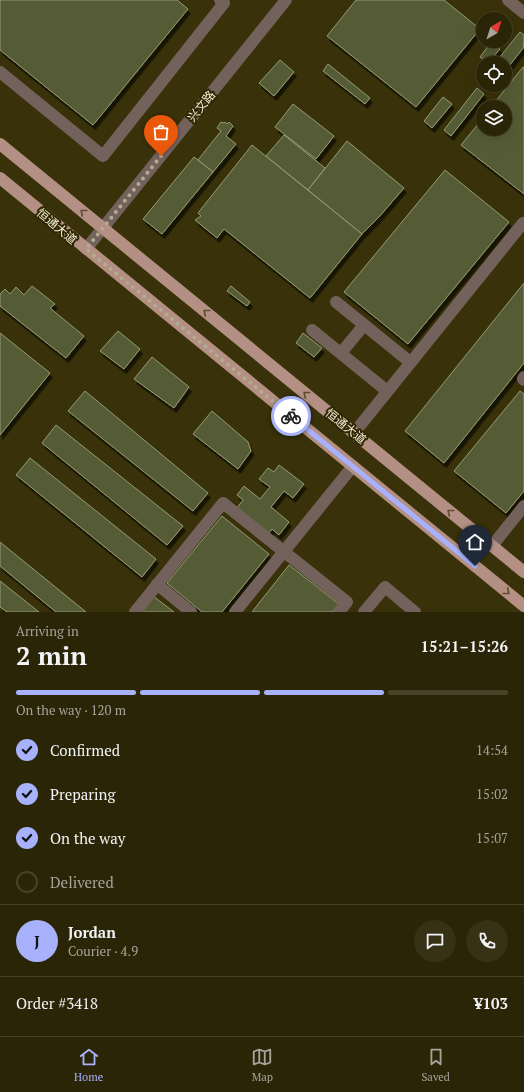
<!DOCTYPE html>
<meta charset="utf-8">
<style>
:root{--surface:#2b2507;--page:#373115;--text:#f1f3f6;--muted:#a6a59b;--line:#474228;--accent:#a7b1fc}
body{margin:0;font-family:"PT Serif","Noto Sans SC",serif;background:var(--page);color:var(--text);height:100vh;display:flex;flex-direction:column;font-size:15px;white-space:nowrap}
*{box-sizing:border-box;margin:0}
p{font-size:13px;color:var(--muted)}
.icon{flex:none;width:22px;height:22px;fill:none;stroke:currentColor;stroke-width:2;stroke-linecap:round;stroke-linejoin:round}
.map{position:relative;height:612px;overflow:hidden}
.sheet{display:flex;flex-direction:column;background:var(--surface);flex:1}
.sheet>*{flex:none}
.needle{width:26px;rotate:39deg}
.controls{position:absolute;left:476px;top:12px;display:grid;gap:8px}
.controls a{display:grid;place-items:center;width:36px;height:36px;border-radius:50%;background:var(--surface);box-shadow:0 4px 16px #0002,0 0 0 1px var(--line);font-size:20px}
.pin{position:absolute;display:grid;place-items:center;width:34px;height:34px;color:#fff;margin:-41px -17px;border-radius:50% 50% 50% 0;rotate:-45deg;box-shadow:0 0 4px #0007}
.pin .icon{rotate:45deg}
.courier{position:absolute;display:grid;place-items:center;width:40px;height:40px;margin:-20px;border:3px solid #a7b1fc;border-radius:50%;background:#fff;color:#222;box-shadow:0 1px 5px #0007}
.headline em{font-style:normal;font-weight:600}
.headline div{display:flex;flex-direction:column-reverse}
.headline{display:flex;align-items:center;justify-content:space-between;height:68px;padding:0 16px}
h1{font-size:26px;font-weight:600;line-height:30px}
.bar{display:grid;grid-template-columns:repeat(4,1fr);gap:6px 4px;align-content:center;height:48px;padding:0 16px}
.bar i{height:5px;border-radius:3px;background:var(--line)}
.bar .current{background:var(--accent)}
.bar p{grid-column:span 4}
.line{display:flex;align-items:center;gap:10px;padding:0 16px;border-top:1px solid var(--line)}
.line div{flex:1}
.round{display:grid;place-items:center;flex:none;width:42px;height:42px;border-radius:21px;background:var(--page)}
ol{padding:0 16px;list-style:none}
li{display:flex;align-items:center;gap:12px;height:44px}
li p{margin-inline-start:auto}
li .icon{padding:4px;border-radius:50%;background:var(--accent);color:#111;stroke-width:4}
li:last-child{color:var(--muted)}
li i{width:22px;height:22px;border:2px solid var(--line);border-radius:50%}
.tab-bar{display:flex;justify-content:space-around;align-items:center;height:56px;border-top:1px solid var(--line);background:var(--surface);font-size:11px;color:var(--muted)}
.tab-bar a{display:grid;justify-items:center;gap:2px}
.tab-bar .current{color:var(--accent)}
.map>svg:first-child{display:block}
</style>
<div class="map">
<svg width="524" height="612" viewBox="0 0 524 612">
<defs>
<filter id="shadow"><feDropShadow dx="2.5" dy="4.5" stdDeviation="0" flood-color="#0009"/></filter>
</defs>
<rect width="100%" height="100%" fill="#393109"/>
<g fill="#545c36" stroke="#939c74" filter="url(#shadow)">
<polygon points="0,0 177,0 188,9 93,125 0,50"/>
<polygon points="356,0 444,0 480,29 416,107 327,36"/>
<polygon points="520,32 524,35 524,42 523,44 524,47 509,66 507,65 505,67 505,63 495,63"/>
<polygon points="491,42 500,49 488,63 480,57"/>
<polygon points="280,60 294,72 274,96 259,83"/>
<polygon points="328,64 370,98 365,104 323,71"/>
<polygon points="523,67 524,67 524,194 461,145 483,118 483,129 505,129 505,107 491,107"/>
<polygon points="477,88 484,94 451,136 444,130"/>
<polygon points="443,97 452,104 432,128 424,121"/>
<polygon points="293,104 334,136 316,159 275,127"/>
<polygon points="221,122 224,123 225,122 227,124 229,122 233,126 226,136 236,144 213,172 198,160 221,131 217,128"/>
<polygon points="284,135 325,168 308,190 266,156"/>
<polygon points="347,141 404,188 379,217 362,234 308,190"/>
<polygon points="252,145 362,234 310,298 224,229 217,238 195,220 201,216 198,213"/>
<polygon points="194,157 213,172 162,234 143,219"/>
<polygon points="445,170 509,222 408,344 344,292"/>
<polygon points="524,283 524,363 444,463 405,431"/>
<polygon points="32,286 55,304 50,308 84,336 66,358 0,306 0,294 5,289 10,294 16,287 24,295"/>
<polygon points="231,286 250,302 247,306 227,291"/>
<polygon points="118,331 140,349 124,369 100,351"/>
<polygon points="0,333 50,373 0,435"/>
<polygon points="303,333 322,348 314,357 296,343"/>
<polygon points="152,357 189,387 174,408 134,379"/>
<polygon points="85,391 208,493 193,511 68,411"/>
<polygon points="520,391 524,394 524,491 506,513 454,471"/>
<polygon points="212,411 248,442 251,451 238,469 193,434"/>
<polygon points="56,425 183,526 167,545 42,443"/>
<polygon points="30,458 156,559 142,577 16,475"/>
<polygon points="279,465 304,484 293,498 284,491 271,507 289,522 279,535 272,529 268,534 236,509 243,500 237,495 244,486 260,499 270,487 259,479 268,468 274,472"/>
<polygon points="222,516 269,554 222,612 202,612 167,583"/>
<polygon points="0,542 86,612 56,612 0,566"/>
<polygon points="289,565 339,604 332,612 252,612"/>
<polygon points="0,581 39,612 7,612 0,607"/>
<polygon points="153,596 174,612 140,612"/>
</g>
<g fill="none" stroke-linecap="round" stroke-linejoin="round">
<g stroke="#73615b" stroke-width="12">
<polyline points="508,0 524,13"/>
<polyline points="0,72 103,156 224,3 220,0"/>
<polyline points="86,249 286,0"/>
<polyline points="336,302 410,362"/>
<polyline points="312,330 387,391"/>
<polyline points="341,353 364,325"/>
<polyline points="524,377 523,379 524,380"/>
<polyline points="354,433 523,223"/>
<polyline points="492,546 524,506"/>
<polyline points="157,584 191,612"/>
<polyline points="135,612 223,503 347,602 339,612"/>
<polyline points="235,612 353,466"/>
<polyline points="364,612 385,587 415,612"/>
</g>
<g stroke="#b48f83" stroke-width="12">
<polyline points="0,144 524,572"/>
<polyline points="0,178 524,606"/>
</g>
</g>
<defs><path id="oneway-chevron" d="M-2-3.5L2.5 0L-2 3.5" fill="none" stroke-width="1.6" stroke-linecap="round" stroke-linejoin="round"/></defs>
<g stroke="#5e4b2e">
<use href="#oneway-chevron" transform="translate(83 212) rotate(-141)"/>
<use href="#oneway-chevron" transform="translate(206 312) rotate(-141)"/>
<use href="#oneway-chevron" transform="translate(306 394) rotate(-141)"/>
<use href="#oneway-chevron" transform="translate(450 512) rotate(-141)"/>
<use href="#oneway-chevron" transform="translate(507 592) rotate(39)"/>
</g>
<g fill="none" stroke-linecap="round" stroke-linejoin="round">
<polyline stroke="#b2ac90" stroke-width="4" stroke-dasharray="0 7.2" points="161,156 86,249 291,416"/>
<polyline stroke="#a7b1fc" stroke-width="5" points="291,416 475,566"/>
</g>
<g text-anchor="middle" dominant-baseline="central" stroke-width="4" stroke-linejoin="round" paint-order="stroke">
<g font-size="12" fill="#f3efd9" stroke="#2f2700">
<text transform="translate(201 106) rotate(-51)">兴文路</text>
<text transform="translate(57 226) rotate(40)">恒通大道</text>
<text transform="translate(346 426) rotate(39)">恒通大道</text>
</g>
</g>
</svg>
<div class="controls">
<a><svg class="needle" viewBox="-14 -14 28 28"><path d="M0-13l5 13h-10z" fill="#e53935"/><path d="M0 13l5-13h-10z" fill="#a6a59b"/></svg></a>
<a><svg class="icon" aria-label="locate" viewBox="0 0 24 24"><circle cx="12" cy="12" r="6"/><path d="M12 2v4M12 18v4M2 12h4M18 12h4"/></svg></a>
<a><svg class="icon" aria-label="layers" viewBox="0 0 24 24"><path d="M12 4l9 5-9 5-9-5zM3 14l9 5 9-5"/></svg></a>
</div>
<div class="pin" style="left:161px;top:156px;background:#ea580c"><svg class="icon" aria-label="bag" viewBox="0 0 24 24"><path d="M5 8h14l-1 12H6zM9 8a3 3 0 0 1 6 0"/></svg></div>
<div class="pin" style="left:475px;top:566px;background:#1f2937"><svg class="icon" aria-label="home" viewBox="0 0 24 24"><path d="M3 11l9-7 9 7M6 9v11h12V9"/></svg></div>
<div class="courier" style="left:291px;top:416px"><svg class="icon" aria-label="bike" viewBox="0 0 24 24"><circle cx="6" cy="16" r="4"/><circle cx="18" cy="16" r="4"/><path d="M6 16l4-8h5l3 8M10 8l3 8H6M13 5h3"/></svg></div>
</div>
<section class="sheet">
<div class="headline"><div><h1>2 min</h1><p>Arriving in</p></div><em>15:21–15:26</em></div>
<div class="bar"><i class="current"></i><i class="current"></i><i class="current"></i><i></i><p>On the way · 120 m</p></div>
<ol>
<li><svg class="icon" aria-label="check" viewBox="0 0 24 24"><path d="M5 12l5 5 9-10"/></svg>Confirmed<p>14:54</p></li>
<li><svg class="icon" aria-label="check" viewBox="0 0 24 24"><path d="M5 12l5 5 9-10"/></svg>Preparing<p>15:02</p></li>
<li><svg class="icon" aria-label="check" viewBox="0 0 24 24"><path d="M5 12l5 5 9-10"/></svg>On the way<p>15:07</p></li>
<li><i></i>Delivered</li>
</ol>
<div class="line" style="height:72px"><b class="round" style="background:var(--accent);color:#111">J</b><div><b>Jordan</b><p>Courier · 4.9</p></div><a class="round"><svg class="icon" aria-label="chat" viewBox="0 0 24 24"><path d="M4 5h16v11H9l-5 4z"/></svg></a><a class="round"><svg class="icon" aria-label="phone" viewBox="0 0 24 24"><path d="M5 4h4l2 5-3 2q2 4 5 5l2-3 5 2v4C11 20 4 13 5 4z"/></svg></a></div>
<div class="line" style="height:52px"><div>Order #3418</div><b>¥103</b></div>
</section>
<nav class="tab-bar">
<a class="current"><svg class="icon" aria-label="home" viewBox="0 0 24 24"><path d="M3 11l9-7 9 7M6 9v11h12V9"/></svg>Home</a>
<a><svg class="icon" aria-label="map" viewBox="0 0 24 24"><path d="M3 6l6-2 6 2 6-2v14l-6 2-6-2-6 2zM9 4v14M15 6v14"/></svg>Map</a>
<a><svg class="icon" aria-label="saved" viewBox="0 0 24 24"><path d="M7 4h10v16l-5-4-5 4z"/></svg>Saved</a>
</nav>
